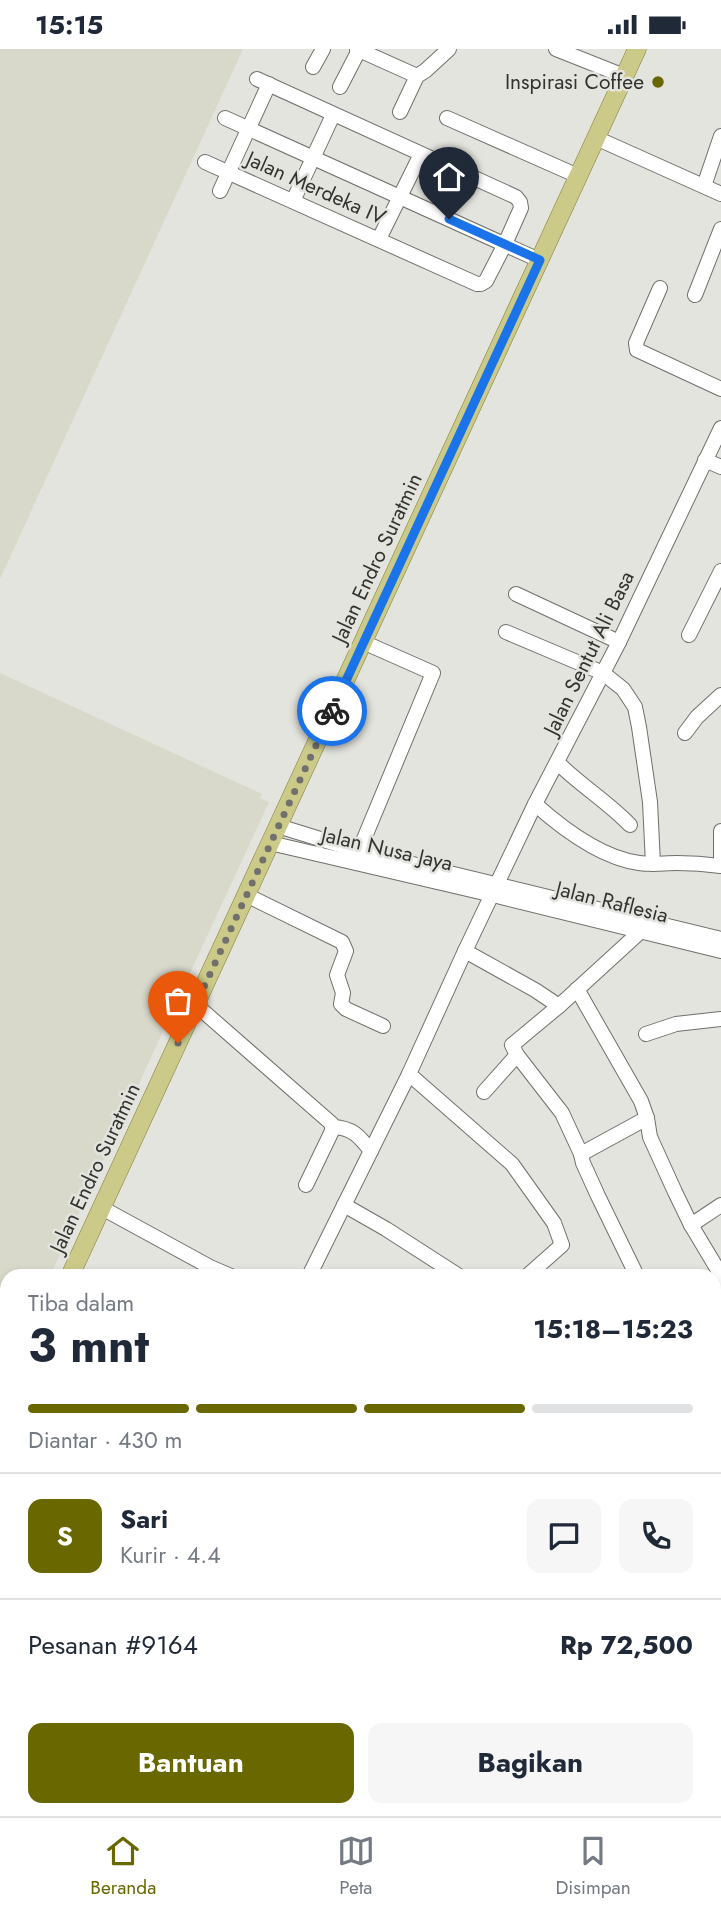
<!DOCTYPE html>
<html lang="id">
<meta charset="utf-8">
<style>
:root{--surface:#fff;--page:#f6f6f7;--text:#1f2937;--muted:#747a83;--line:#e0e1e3;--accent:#686700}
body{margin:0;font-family:Jost,sans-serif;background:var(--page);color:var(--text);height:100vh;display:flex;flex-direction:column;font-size:26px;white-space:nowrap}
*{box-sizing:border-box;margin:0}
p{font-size:23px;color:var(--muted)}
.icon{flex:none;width:38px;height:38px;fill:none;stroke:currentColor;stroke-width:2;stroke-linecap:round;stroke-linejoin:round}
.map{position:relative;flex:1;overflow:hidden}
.drawer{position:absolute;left:0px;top:1220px;width:721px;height:548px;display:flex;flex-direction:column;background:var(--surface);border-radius:21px 21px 0 0;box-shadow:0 4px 10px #0003}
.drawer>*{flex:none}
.pin{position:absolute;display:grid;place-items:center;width:60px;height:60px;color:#fff;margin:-72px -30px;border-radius:50% 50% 50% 0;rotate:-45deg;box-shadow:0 0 7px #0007}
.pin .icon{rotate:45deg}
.courier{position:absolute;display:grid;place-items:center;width:70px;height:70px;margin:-35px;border:5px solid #1a73e8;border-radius:50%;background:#fff;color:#222;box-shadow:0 2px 9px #0007}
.summary em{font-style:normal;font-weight:700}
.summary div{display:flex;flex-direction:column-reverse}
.summary{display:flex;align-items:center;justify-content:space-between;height:119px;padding:0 28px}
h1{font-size:46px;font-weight:700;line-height:52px}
.bar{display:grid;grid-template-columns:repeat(4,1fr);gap:10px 7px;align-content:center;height:84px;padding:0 28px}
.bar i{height:9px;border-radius:5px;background:var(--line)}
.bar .current{background:var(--accent)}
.bar p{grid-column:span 4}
.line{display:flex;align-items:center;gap:18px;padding:0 28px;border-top:2px solid var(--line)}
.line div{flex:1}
.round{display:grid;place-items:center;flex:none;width:74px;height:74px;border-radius:14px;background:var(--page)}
.cta{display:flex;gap:14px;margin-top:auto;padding:14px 28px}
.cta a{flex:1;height:80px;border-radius:14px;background:var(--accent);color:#fff;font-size:28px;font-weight:700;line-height:80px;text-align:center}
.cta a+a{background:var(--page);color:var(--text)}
.status{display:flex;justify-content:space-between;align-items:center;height:49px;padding:0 35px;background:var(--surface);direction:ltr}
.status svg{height:19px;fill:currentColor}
.menu{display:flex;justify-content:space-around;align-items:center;height:98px;border-top:2px solid var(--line);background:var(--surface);font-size:19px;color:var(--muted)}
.menu a{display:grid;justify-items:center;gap:4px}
.menu .current{color:var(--accent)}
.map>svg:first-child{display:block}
</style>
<div class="status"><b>15:15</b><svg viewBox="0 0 49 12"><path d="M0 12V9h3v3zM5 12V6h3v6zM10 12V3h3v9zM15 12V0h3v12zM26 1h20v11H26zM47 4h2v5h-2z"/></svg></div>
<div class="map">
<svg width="721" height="1767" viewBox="0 0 721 1767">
<rect width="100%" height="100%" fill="#e3e4dd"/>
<g fill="#d8d9cb">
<polygon points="0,0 243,0 0,530"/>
<polygon points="0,624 262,745 260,749 269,753 50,1227 7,1227 7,1319 0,1334"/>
</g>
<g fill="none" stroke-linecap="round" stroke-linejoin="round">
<defs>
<g id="minor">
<polyline points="357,0 417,27"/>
<polyline points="556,0 624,27"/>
<polyline points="313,18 323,0"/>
<polyline points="340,38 359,1"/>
<polyline points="400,63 417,27 425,22 449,0"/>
<polyline points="225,69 539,211"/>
<polyline points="447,69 578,127"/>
<polyline points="596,89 721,145"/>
<polyline points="205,113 477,235 481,235 486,232 505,195 521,159 520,153 516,148 257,30"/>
<polyline points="704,137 721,87"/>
<polyline points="220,142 269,35"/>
<polyline points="293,152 333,66"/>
<polyline points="379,190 421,105"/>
<polyline points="660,239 636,294 637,301 721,340"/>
<polyline points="695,246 721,180"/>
<polyline points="705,411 721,418"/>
<polyline points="516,545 619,593"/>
<polyline points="506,583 603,624 623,640 635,658 639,678 650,753 653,815"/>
<polyline points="689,586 721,522"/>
<polyline points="685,684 697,668 721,646"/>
<path d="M558,714c22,22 50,39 72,62"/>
<path d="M535,755c28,25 67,54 104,59 13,2 25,0 38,0 15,0 29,1 44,3"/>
<polyline points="278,777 359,802 721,890"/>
<polyline points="721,782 721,817"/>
<polyline points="270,794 493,846 721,902"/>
<polyline points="359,802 433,624 363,593"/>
<polyline points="246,846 342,893 346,902 337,926 343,944 341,955 346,960 383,977"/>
<polyline points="465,902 535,941 559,957"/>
<polyline points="577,940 641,1052 647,1069 650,1088 675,1143 691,1176 721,1226"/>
<polyline points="196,956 332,1075 332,1082 306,1136"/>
<polyline points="646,985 676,975 721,970"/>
<polyline points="409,1025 512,1115 554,1174 562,1196 527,1227"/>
<polyline points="484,1043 517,1006"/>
<path d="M333,1078c20,1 26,9 38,24"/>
<polyline points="581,1105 562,1064 517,1006 512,996 559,957 641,882 643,877"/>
<polyline points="344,1156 386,1180 459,1227"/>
<polyline points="102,1159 210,1218 231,1227"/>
<polyline points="691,1176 721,1156"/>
<polyline points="309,1227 409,1025 465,902 535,755 619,593 721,379"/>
<polyline points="637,1227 598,1147 583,1114 581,1105 647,1069"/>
<polyline points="714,1245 721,1239"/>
<polyline points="714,1369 721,1371"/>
<polyline points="714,1461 721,1461"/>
<polyline points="0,1484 7,1498"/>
<polyline points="0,1711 7,1707"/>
<polyline points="714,1725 721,1722"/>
<polyline points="147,1760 151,1767"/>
<polyline points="288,1760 292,1767"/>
<polyline points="514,1760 517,1767"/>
<polyline points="634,1760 635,1767"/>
<polyline points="172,1767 183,1760"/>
</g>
<g id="major">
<polyline points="70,1227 637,0"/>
<polyline points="0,1377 7,1362"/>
</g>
</defs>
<use href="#minor" stroke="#70706b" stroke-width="16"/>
<use href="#major" stroke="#7f7e37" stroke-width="19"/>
<use href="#minor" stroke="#fff" stroke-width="14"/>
<use href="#major" stroke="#cbca89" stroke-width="18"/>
</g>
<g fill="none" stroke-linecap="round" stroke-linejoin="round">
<polyline stroke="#70706d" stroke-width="7" stroke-dasharray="0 12.6" points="178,994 332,662"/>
<polyline stroke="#1a73e8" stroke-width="9" points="332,662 540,211 449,170"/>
</g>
<circle fill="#686700" stroke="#e3e4dd" stroke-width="2.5" cx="658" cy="33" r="7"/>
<g text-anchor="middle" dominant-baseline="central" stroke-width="5" stroke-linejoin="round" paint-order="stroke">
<g font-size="21" fill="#323230" stroke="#e3e4dd" text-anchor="end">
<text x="644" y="33">Inspirasi Coffee</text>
</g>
<g font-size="21" fill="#323230" stroke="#e3e4dd">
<text transform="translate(316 139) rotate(24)">Jalan Merdeka IV</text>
<text transform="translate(377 509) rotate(-65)">Jalan Endro Suratmin</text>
<text transform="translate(589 604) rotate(-64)">Jalan Sentut Ali Basa</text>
<text transform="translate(387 800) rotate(13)">Jalan Nusa Jaya</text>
<text transform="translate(612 853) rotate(14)">Jalan Raflesia</text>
<text transform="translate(95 1119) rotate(-65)">Jalan Endro Suratmin</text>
</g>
</g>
</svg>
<div class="pin" style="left:178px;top:994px;background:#ea580c"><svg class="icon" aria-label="bag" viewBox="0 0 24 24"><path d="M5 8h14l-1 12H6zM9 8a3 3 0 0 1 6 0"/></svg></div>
<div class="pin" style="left:449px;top:170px;background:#1f2937"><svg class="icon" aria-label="home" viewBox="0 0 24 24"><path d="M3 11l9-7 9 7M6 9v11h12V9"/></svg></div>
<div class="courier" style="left:332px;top:662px"><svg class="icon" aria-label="bike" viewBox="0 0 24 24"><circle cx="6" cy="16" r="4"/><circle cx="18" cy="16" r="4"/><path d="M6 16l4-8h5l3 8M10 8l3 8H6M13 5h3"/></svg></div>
<section class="drawer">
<div class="summary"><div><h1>3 mnt</h1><p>Tiba dalam</p></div><em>15:18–15:23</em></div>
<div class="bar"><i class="current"></i><i class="current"></i><i class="current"></i><i></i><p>Diantar · 430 m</p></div>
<div class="line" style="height:126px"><b class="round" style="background:var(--accent);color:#fff">S</b><div><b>Sari</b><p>Kurir · 4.4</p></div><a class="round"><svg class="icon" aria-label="chat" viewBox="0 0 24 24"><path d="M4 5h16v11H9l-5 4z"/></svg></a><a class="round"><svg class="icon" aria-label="phone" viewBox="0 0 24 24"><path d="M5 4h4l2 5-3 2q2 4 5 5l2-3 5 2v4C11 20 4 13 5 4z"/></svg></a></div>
<div class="line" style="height:91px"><div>Pesanan #9164</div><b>Rp 72,500</b></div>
<div class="cta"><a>Bantuan</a><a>Bagikan</a></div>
</section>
</div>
<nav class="menu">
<a class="current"><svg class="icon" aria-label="home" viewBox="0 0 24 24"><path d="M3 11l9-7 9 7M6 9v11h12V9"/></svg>Beranda</a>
<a><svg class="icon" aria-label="map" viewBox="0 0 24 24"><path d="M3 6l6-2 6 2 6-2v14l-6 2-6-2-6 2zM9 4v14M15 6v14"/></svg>Peta</a>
<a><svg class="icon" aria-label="saved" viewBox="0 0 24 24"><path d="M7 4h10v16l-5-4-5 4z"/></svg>Disimpan</a>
</nav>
